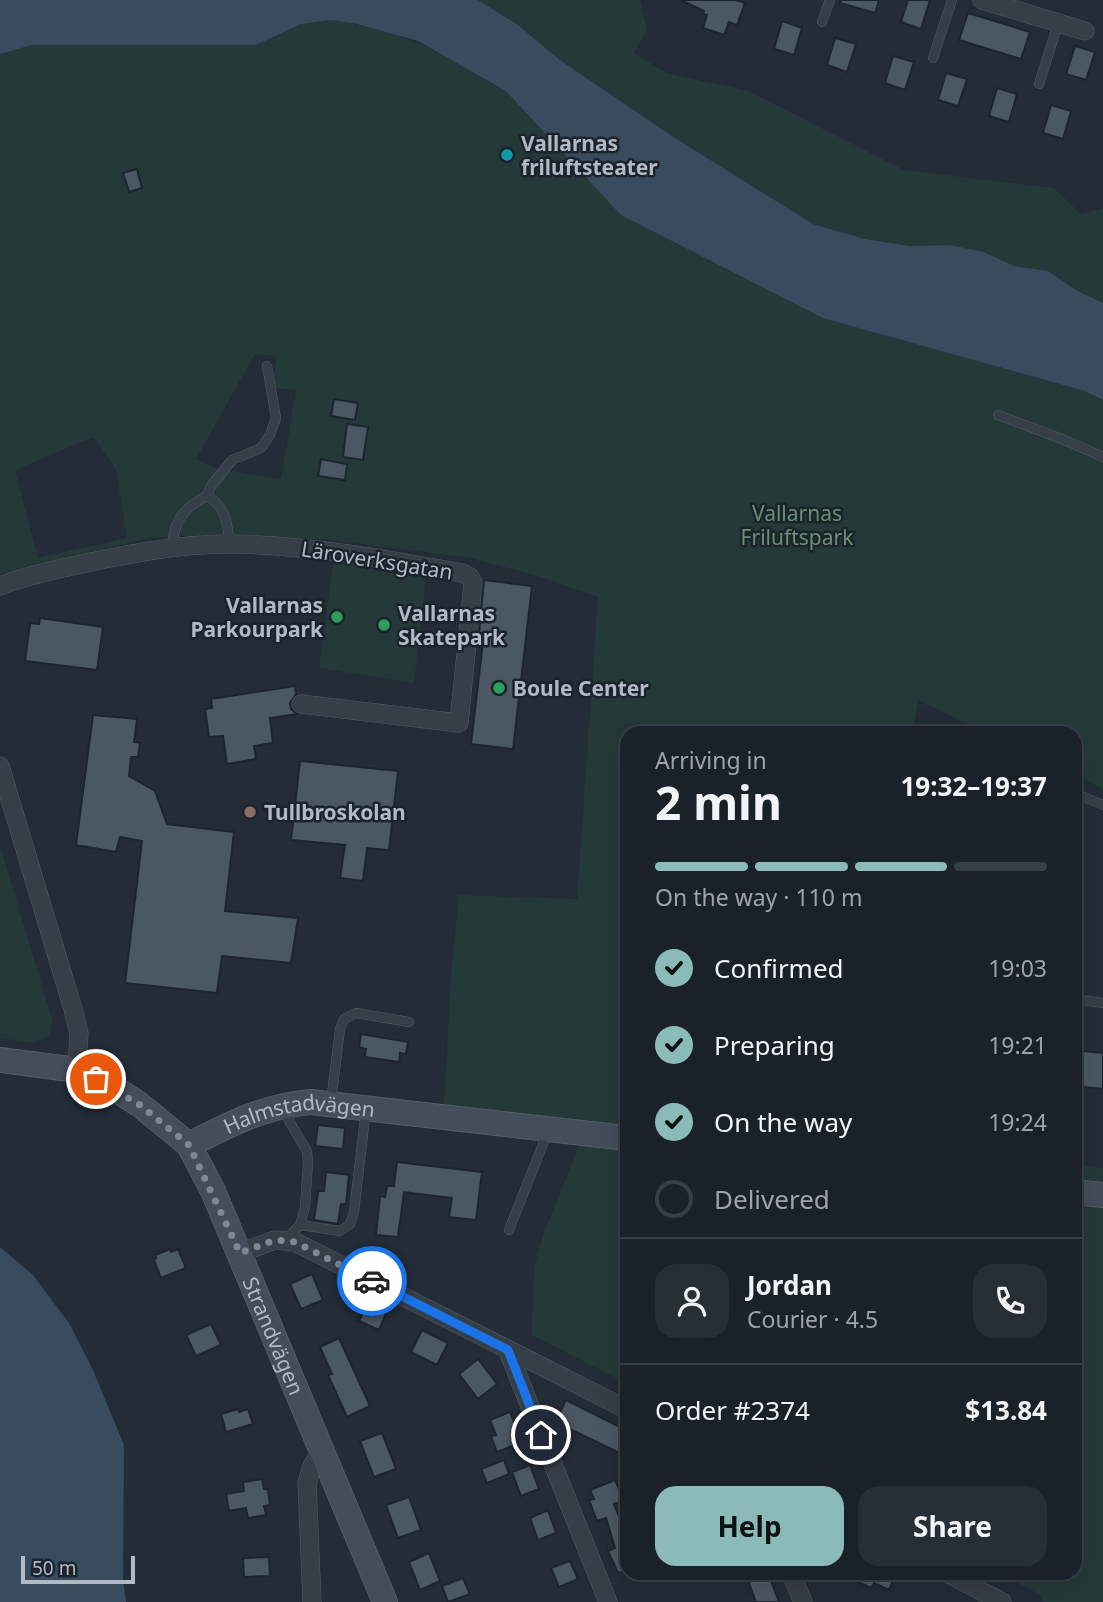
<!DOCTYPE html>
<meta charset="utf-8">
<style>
:root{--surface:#1a2129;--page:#272e35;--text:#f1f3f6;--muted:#9fa3a8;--line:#383e46;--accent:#8bbbb9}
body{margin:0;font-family:"Noto Sans",sans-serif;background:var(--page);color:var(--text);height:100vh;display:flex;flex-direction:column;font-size:26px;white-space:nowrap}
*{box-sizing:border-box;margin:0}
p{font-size:23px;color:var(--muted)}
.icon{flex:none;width:38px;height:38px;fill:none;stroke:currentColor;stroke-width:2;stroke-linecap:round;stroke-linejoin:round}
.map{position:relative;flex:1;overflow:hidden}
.drawer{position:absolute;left:620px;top:726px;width:462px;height:854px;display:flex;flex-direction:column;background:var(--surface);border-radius:21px;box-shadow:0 7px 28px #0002,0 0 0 2px var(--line)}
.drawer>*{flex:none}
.scale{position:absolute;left:21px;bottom:18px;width:114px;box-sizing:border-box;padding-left:7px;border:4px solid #b1b9c4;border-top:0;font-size:19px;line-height:24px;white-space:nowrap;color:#b1b9c4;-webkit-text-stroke:5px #1b232c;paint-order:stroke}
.pin{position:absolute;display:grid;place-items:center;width:60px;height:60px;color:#fff;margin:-30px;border:4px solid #fff;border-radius:50%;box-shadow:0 2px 7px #0007}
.courier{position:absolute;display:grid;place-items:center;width:70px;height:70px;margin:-35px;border:5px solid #1a73e8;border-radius:50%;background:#fff;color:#222;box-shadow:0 2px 9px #0007}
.head em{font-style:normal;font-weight:700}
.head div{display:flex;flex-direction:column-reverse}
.head{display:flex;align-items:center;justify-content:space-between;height:119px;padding:0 35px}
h1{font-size:46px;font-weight:700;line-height:52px}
.bar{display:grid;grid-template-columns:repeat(4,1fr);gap:10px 7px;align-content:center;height:84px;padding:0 35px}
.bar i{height:9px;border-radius:5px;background:var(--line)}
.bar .on{background:var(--accent)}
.bar p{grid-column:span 4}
.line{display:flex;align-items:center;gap:18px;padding:0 35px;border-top:2px solid var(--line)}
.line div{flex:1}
.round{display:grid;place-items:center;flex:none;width:74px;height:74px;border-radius:21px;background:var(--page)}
ol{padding:0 35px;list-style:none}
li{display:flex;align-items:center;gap:21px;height:77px}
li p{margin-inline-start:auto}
li .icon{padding:7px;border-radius:50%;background:var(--accent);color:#111;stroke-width:4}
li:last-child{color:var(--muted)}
li i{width:38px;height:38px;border:4px solid var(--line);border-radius:50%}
.action{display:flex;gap:14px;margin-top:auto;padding:14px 35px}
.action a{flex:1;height:80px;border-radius:21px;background:var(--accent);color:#111;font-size:28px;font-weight:700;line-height:80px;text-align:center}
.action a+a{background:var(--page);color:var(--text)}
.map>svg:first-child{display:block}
</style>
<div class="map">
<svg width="1103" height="1602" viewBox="0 0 1103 1602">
<rect width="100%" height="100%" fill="#232c37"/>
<g fill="#253939" fill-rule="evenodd">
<polygon points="478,0 640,0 647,30 634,53 666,73 749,91 904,170 1054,188 1081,214 1103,208 1103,303 1076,290 1048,271 1014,266 984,252 950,245 910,246 865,239 813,224 672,136 560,60 518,25"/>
<path d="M331,20c62,9 122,33 174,70 17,12 31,31 45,46l449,231 86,24 18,9v389l-28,-14 -1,-42h-87l-69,-33 -5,33h-287v650l-94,-48 2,-68 9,-32 37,-92 -137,-17 8,-152 8,-79 118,4 21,-302 -60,-21 -68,-18 -138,-18 -104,-6 -78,4 -150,36v-520l32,-9h224l45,-21zM255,354l21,2 -3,32 23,2 -15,89 -65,-11 -20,-9zM94,437l22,33 11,68 -89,20 -23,-88z"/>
<polygon points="333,562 426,578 414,683 319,668"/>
<polygon points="0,845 52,1019 49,1036 34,1043 0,1038"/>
<polygon points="1075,1164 1103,1168 1103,1602 1043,1602 1041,1595 998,1573 1074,1573"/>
</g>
<g fill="#394b5f">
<polygon points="0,0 478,0 518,25 560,60 672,136 813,224 865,239 910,246 950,245 984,252 1014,266 1048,271 1076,290 1103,303 1103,400 1085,391 823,318 621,215 506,91 418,41 357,24 331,20 301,24 256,45 32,45 0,54"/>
<polygon points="0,1247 33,1275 69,1323 92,1368 124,1445 123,1578 126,1602 0,1602"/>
</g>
<g fill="#4b5762" stroke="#1d252e" stroke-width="2">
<polygon points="681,0 736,0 745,3 737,25 729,22 724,35 703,28 707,15 703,14 704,11"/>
<polygon points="841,0 879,0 875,13 840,3"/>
<polygon points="908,0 930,0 921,29 901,22"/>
<polygon points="968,13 1030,32 1021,59 959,40"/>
<polygon points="782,21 802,28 794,55 774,49"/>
<polygon points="835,38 856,44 847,72 827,65"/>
<polygon points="1075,46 1095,52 1086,80 1066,74"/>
<polygon points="893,56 914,62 905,90 885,83"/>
<polygon points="946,73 967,79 958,106 938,100"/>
<polygon points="997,88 1017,94 1009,122 989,116"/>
<polygon points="1051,105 1071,111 1063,139 1043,133"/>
<polygon points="137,169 142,188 129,192 123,173"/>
<polygon points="334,399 358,403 355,420 331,416"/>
<polygon points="347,424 368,427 363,460 343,457"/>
<polygon points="321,459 347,464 345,480 318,476"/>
<polygon points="484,580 532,586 513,749 471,744 484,633 479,633"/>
<polygon points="40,618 103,627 97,670 25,661 30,623 39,624"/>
<polygon points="295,686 296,694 290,703 291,709 297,714 270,718 273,743 254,746 256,759 227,764 223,736 209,737 205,709 212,708 211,699"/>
<polygon points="93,715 137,719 134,742 140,743 138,757 131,757 129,776 155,791 167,824 234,832 225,911 298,918 291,963 222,956 217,993 125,983 142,841 120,837 116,852 76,845"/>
<polygon points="300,761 398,771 389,850 367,848 363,881 340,878 345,845 291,840"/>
<polygon points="361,1034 408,1042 406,1054 400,1053 399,1062 365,1057 366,1049 359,1047"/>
<polygon points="1074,1050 1103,1053 1103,1089 1074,1086"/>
<polygon points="318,1125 345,1128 343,1149 315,1146"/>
<polygon points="397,1162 482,1172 476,1220 449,1217 452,1198 404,1192 398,1237 376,1235 380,1196 385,1197 387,1186 394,1186"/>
<polygon points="326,1172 349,1175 346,1204 341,1204 338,1224 314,1220 318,1191 324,1191"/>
<polygon points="170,1249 171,1252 178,1249 186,1268 161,1278 154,1260 156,1258 155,1255"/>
<polygon points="312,1274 323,1300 301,1309 290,1284"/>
<polygon points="367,1303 387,1311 379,1330 359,1321"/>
<polygon points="211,1324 221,1345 196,1356 186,1335"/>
<polygon points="422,1330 448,1343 437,1365 411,1352"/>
<polygon points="339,1338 370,1406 347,1417 328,1375 332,1374 320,1347"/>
<polygon points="478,1359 497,1384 478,1399 459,1374"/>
<polygon points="566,1400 626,1430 626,1456 555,1422"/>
<polygon points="238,1409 239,1412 248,1409 253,1424 226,1432 221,1414"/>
<polygon points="510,1412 522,1442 497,1452 491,1436 496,1435 490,1420"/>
<polygon points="382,1433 396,1469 374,1477 360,1441"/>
<polygon points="504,1460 509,1474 487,1483 481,1469"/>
<polygon points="530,1465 539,1489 521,1496 512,1472"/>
<polygon points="262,1479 264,1489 268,1489 270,1505 264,1506 266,1515 248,1518 246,1508 229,1511 226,1494 244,1491 243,1482"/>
<polygon points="615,1480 624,1501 614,1504 624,1530 626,1529 626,1575 624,1576 623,1572 618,1573 608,1551 615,1548 606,1518 597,1521 589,1500 594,1499 590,1490"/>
<polygon points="409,1497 421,1530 398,1538 386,1505"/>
<polygon points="548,1510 556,1533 538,1540 530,1518"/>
<polygon points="429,1553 440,1581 420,1590 409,1562"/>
<polygon points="269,1557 270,1576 244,1577 243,1558"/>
<polygon points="570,1561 578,1579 559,1587 551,1568"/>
<polygon points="745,1573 768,1573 779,1602 756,1602"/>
<polygon points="840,1573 896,1573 889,1590 874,1583 871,1588"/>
<polygon points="463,1578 470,1594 448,1602 442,1586"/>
</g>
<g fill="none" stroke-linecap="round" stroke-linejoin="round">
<defs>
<g id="lane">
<polyline points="822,22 830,0"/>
<polyline points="933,58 952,0"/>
<polyline points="1039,84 1058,24"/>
<polyline points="998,415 1062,439 1103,457"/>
<path d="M207,496c19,11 21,27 22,48"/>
<path d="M173,548c-1,-25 12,-42 34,-52l4,-10 21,-26 29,-12 9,-13 6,-17 -9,-52"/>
<polyline points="1074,793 1103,805"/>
<polyline points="1074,999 1103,1003"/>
<polyline points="331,1102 340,1029 344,1019 356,1013 409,1022"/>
<polyline points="286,1108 289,1121 307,1151 308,1163 305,1207 300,1225 286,1240"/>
<polyline points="300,1225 340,1231 350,1224 354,1212 366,1109"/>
<polyline points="509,1230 543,1144 545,1129"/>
</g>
<g id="street">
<polyline points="982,0 1085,31"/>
<path d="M0,586c25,-10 51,-15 77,-21 50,-11 102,-21 153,-21 78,1 155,15 232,29l8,4 3,6 -14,140 -158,-19"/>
<polyline points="0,766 73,1009 79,1033 77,1070"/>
<polyline points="239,1253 275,1240 295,1242 626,1409"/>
<polyline points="508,1351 608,1602"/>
<polyline points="791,1573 803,1602"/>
<polyline points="947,1573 1002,1602"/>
<polyline points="312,1602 307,1483 312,1466 323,1450"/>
</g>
<g id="secondary">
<path id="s1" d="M0,1060l77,10 37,18 26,17 49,40 24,46 26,62 146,349"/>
<path id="s2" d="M189,1145c41,-21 75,-39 122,-43l315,36"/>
<polyline points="1074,1192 1103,1195"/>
</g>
</defs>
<use href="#lane" stroke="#545c65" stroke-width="10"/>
<use href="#street" stroke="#545c65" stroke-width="19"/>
<use href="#secondary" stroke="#545c65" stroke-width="26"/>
<use href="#lane" stroke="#363e47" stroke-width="9"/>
<use href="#street" stroke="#363e47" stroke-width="18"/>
<use href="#secondary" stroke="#444e5a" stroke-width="24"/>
</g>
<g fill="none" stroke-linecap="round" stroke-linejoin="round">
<polyline stroke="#7f8893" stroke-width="7" stroke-dasharray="0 12.6" points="96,1079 140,1105 189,1145 240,1253 275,1240 295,1242 372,1281"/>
<polyline stroke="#1a73e8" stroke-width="9" points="372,1281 508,1350 541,1435"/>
</g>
<circle fill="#0f9aa8" stroke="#1b232c" stroke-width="2.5" cx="507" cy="155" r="7"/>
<g fill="#2e9e5b" stroke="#1b232c" stroke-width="2.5">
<circle cx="337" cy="617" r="7"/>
<circle cx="384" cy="625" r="7"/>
<circle cx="499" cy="688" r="7"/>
</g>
<circle fill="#8d6e63" stroke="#1b232c" stroke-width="2.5" cx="250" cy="812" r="7"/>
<g text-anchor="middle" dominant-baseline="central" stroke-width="5" stroke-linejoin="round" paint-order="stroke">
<g font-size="21" font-weight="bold" fill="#b1b9c4" stroke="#1b232c" text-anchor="start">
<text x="521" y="143">Vallarnas<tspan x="521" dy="24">friluftsteater</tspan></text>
<text x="323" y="605" text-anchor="end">Vallarnas<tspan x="323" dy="24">Parkourpark</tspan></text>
<text x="398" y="613">Vallarnas<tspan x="398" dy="24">Skatepark</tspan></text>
<text x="513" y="688">Boule Center</text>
<text x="264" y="812">Tullbroskolan</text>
</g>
<g font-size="21" fill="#6a9271" stroke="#1b232c">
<text x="797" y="513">Vallarnas<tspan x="797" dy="24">Friluftspark</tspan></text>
</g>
<g font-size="21" fill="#b1b9c4" stroke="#1b232c">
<text transform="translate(377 560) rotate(9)">Läroverksgatan</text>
<text stroke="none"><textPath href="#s2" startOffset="117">Halmstadvägen</textPath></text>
<text stroke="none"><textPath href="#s1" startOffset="422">Strandvägen</textPath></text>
</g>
</g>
</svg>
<div class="scale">50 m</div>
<div class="pin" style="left:96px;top:1079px;background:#ea580c"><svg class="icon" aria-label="bag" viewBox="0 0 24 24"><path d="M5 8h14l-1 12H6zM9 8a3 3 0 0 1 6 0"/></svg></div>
<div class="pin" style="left:541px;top:1435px;background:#1f2937"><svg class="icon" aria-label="home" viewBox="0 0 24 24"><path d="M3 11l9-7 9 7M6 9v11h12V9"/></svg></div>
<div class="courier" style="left:372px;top:1281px"><svg class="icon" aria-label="car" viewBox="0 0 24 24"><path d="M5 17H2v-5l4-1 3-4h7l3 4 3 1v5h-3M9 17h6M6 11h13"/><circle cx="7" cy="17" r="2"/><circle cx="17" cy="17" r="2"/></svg></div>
<section class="drawer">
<div class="head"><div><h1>2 min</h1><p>Arriving in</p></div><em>19:32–19:37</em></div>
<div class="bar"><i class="on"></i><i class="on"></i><i class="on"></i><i></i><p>On the way · 110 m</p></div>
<ol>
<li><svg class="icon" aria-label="check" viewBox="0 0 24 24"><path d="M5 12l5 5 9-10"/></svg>Confirmed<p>19:03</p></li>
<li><svg class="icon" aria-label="check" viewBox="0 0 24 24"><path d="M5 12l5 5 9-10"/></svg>Preparing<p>19:21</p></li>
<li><svg class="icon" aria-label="check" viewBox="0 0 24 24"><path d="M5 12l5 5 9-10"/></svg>On the way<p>19:24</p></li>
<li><i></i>Delivered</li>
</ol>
<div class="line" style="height:126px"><a class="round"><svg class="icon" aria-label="person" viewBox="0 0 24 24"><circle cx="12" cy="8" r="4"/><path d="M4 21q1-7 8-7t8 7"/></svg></a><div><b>Jordan</b><p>Courier · 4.5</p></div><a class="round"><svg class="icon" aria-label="phone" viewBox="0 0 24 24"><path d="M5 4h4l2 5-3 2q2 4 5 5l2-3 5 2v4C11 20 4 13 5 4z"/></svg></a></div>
<div class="line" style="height:91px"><div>Order #2374</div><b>$13.84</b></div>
<div class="action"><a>Help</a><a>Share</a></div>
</section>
</div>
